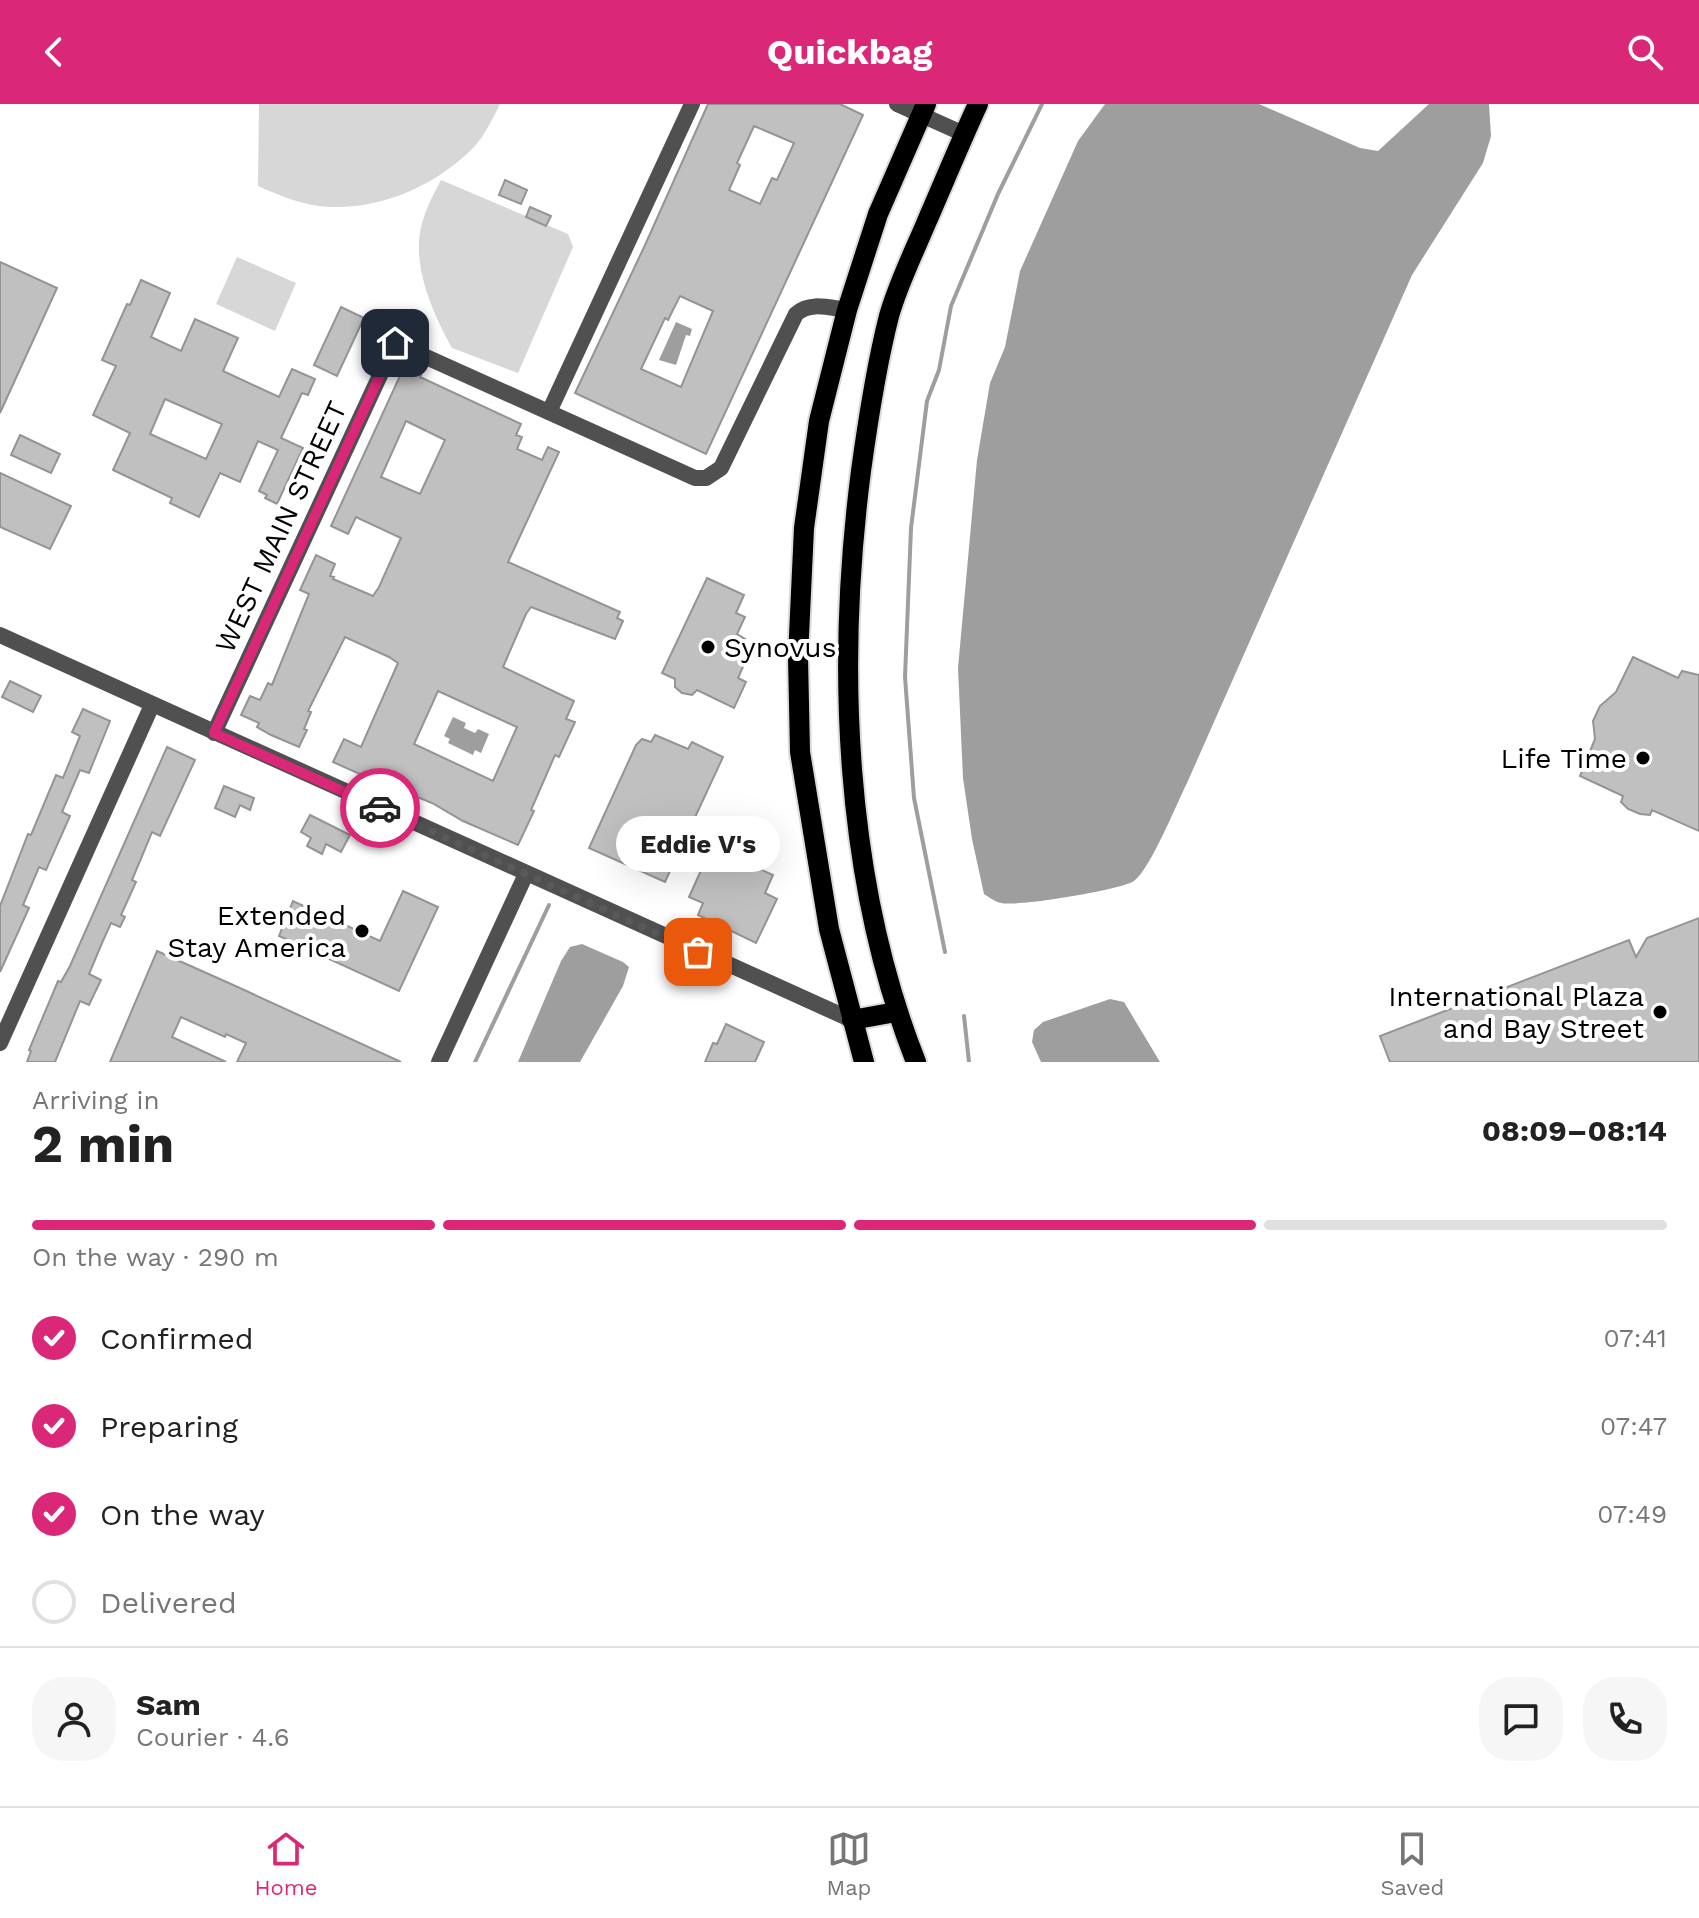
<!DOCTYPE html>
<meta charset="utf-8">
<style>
:root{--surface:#fff;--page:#f6f6f6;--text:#222;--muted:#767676;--line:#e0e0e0;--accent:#db2777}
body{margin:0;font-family:"Work Sans",sans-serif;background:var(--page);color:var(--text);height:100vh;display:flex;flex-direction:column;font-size:30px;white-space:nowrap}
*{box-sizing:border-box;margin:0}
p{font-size:26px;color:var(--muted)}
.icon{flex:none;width:44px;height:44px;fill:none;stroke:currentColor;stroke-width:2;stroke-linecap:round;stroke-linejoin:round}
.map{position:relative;height:958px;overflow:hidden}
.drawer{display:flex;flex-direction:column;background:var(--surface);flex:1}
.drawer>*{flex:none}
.pin{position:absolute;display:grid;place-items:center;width:68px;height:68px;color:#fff;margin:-34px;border-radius:16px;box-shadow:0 4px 12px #0006}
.courier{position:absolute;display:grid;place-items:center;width:80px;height:80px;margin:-40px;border:6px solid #db2777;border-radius:50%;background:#fff;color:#222;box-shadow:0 2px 10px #0007}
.bubble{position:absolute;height:56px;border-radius:28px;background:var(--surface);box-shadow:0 8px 32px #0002;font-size:26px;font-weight:700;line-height:56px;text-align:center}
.overview em{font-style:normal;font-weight:700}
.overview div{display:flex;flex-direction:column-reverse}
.overview{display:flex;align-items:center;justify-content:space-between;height:136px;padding:0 32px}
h1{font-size:52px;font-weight:700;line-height:60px}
.bar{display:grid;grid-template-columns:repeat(4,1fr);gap:12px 8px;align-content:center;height:96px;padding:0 32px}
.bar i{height:10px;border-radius:6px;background:var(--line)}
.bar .on{background:var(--accent)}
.bar p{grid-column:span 4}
.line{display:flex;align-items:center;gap:20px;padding:0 32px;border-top:2px solid var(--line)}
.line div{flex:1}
.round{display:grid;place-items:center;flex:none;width:84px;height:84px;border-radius:32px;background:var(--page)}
ol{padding:0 32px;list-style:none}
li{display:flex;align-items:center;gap:24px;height:88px}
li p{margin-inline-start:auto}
li .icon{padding:8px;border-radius:50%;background:var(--accent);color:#fff;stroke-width:4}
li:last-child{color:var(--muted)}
li i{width:44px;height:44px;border:4px solid var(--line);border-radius:50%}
header{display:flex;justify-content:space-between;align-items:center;height:104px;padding:0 32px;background:var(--accent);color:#fff;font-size:36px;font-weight:700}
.tabs{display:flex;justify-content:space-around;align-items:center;height:112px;border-top:2px solid var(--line);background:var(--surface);font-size:22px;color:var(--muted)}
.tabs a{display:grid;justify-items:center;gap:4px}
.tabs .on{color:var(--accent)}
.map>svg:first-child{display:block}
</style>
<header><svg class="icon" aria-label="back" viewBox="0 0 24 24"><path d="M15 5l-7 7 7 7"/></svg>Quickbag<svg class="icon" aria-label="search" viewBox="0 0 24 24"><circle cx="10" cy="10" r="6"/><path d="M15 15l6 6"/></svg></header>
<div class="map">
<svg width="1699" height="958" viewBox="0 0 1699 958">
<rect width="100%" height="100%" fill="#fff"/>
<g fill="#d7d7d7">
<path d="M259,0h241c-7,14 -15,31 -26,43 -37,38 -91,62 -144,60 -25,-1 -50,-11 -72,-21z"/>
<path d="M441,76l127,54 5,13 -55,126 -66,-25c-19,-34 -40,-81 -31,-121 4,-17 12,-32 20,-47z"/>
<polygon points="237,153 296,179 275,227 216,200"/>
</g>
<g fill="#9e9e9e">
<path d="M1105,0h154l101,44 18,3 51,-47h60l2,32 -8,27 -71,112 -225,508c-10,20 -37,87 -53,98 -13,9 -118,26 -133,22 -6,-1 -12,-6 -17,-9l-12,-55 -9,-61 -5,-110 19,-208 13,-77 15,-36 15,-76 58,-130z"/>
<polygon points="676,218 692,225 690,232 686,231 676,261 659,256"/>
<polygon points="453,613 466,619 464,624 475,629 478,625 489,630 481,649 475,646 473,651 448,639 450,635 444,632"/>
<polygon points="582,840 623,858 629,863 623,882 580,958 518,958 561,857 570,843"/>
<polygon points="1110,895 1124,898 1160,958 1041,958 1032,938 1034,926 1043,918"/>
</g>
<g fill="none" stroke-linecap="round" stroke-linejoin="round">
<g stroke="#9e9e9e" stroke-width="4">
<polyline points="945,848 914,694 905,573 911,424 927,297 939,266 951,202 998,90 1042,0"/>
<polyline points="964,912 969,958"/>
<polyline points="475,958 549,801"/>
</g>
</g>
<g fill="#c0c0c0" stroke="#949494" stroke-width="2" fill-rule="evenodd">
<path d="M708,0h132l23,11 -157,339 -131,-61 71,-150zM754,22l40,17 -17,37 -5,-2 -12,26 -31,-14 11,-25 -3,-2zM680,192l33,15 -32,76 -40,-18 24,-51 3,2z"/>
<polygon points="505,76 527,86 521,100 499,91"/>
<polygon points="530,103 551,112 546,122 526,113"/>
<polygon points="0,158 57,184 0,309"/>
<path d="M141,176l29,13 -19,44 30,14 14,-32 43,19 -15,33 56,26 13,-28 23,10 -7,16 -6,-2 -21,45 22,10 -26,56 -12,-6 2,-3 -8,-4 19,-41 -20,-9 -18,41 -20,-9 -21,44 -29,-14 2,-5 -59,-28 17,-37 -37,-18 23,-49 -14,-6 25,-56 3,1zM165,295l57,25 -16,35 -56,-25z"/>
<polygon points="341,203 364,214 337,272 314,261"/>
<path d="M404,263l17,8 -1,2 101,47 -5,11 6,2 -5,12 25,11 6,-13 11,5 -51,110 112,50 -3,6 6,3 -8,18 -84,-32 -5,7 -23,53 71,34 -8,18 9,3 -16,35 -4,-2 -24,55 3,1 -16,34 -55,-24 -31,-18 -27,-11 -1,2 -71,-32 11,-23 17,8 37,-84 -9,-6 -44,-20 -37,74 3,1 -7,17 3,1 -8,17 -28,-12 -14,-8 2,-4 -18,-8 9,-19 10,4 8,-17 4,2 37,-91 -9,-4 16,-35 19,9 -5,12 4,1 -1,2 40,17 6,-9 22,-49 -45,-21 -8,17 -17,-8zM406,317l39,19 -25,54 -39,-17zM438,587l79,36 -24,54 -79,-37z"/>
<polygon points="20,331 60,350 51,369 11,351"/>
<polygon points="0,369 71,402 50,445 0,423"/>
<polygon points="707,474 744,491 736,509 745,513 737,530 745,535 737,552 746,556 738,574 746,578 734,604 697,586 692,591 682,589 675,583 675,575 662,569"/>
<polygon points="1633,553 1678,574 1682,567 1699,571 1699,727 1652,706 1650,711 1640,710 1628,705 1621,698 1623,692 1580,672 1595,635 1593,617 1600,602 1616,588"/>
<polygon points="10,577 41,592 33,608 2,593"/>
<polygon points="83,605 110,617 89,669 80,666 62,708 70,712 46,766 39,763 23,801 29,804 0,868 0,802 28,730 31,731 56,671 63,674 80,632 72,628"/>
<polygon points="655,631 688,645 692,638 723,653 665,778 589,744 636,641 642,635 651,638"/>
<polygon points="167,643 195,656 160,732 152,728 132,776 136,778 121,811 125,813 120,823 111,819 102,839 89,870 101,876 89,901 80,897 55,958 27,958 31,947 29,946 58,877 61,878 70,862"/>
<polygon points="224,682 254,694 250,706 240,701 235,713 215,704"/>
<polygon points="310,711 350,731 341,748 326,740 322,750 307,742 311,734 301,728"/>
<polygon points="715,735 728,740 729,751 773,771 765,789 777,795 756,839 698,811 703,799 689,793"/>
<polygon points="403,787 438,803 399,887 279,832 293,797 380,837"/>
<polygon points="1699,814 1699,958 1390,958 1380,932 1629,836 1636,853 1647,834"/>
<polygon points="157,847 231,880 401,958 237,958 246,939 226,930 225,933 181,913 172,933 226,958 110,958"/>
<polygon points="726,920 764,938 755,958 705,958 713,939 717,940"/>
</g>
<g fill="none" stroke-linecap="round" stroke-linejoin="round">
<defs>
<g id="major">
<polyline points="852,916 896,908"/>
<polyline points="864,958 829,825 800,648 798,553 804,424 819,317 847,206 878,110 926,0"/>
<path d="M916,958c-72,-182 -80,-398 -55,-591 7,-51 15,-104 28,-155 9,-32 25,-64 38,-95 17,-39 33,-78 51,-117"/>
</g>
</defs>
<use href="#major" stroke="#dbdbdb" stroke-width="24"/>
<g stroke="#505050" stroke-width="16">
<polyline points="897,0 964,30"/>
<polyline points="549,308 692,0"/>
<polyline points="0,531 852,916"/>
<path d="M214,629l181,-390 300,135h11l15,-10 75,-154c14,-13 34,-6 51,-4"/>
<polyline points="0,939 152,601"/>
<polyline points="439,958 526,770"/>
</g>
<use href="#major" stroke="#000" stroke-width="20"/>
</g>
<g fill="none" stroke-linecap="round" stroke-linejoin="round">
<polyline stroke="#595959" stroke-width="8" stroke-dasharray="0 14.4" points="380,704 698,848"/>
<polyline stroke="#db2777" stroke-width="10" points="380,704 214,629 395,239"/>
</g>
<g fill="#000" stroke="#fff" stroke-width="3">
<circle cx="708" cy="543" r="8"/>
<circle cx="1643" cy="654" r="8"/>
<circle cx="362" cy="827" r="8"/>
<circle cx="1660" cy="908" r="8"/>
</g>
<g text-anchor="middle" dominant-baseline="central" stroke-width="8" stroke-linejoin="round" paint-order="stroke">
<g font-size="28" fill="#000" stroke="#fff">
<text transform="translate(281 423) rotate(-65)">WEST MAIN STREET</text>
</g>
<g font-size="28" fill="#000" stroke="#fff" text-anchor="end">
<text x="724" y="543" text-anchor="start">Synovus</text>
<text x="1627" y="654">Life Time</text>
<text x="346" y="811">Extended<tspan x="346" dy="32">Stay America</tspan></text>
<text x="1644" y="892">International Plaza<tspan x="1644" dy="32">and Bay Street</tspan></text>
</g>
</g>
</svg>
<div class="pin" style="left:698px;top:848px;background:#ea580c"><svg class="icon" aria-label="bag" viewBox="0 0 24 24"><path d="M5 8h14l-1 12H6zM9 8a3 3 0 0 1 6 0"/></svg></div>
<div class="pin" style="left:395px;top:239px;background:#1f2937"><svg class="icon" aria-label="home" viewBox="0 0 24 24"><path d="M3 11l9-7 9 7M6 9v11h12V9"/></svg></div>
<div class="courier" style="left:380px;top:704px"><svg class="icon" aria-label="car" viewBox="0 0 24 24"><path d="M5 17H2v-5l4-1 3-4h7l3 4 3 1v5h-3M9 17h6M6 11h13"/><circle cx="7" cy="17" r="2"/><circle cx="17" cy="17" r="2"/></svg></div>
<div class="bubble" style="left:616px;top:712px;width:164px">Eddie V's</div>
</div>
<section class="drawer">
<div class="overview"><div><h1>2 min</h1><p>Arriving in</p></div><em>08:09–08:14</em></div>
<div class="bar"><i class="on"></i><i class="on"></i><i class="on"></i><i></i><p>On the way · 290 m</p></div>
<ol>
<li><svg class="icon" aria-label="check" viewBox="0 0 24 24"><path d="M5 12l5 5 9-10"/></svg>Confirmed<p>07:41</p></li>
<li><svg class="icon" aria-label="check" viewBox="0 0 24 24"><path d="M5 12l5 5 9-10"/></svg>Preparing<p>07:47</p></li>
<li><svg class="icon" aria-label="check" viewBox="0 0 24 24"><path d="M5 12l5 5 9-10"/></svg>On the way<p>07:49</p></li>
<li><i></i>Delivered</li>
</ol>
<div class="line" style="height:144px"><a class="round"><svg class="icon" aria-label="person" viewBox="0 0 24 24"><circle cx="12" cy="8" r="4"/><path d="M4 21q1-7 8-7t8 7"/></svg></a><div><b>Sam</b><p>Courier · 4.6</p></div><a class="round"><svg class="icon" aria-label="chat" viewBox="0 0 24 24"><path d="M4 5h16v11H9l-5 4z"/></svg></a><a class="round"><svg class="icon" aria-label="phone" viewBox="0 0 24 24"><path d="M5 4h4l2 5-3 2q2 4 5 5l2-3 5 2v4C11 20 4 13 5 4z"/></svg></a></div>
</section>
<nav class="tabs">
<a class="on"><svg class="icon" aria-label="home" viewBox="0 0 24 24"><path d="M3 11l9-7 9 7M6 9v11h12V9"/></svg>Home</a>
<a><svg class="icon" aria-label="map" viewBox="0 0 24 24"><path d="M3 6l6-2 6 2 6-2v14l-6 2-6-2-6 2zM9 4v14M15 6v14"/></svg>Map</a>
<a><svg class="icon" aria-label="saved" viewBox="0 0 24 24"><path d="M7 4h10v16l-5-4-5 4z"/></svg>Saved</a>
</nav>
